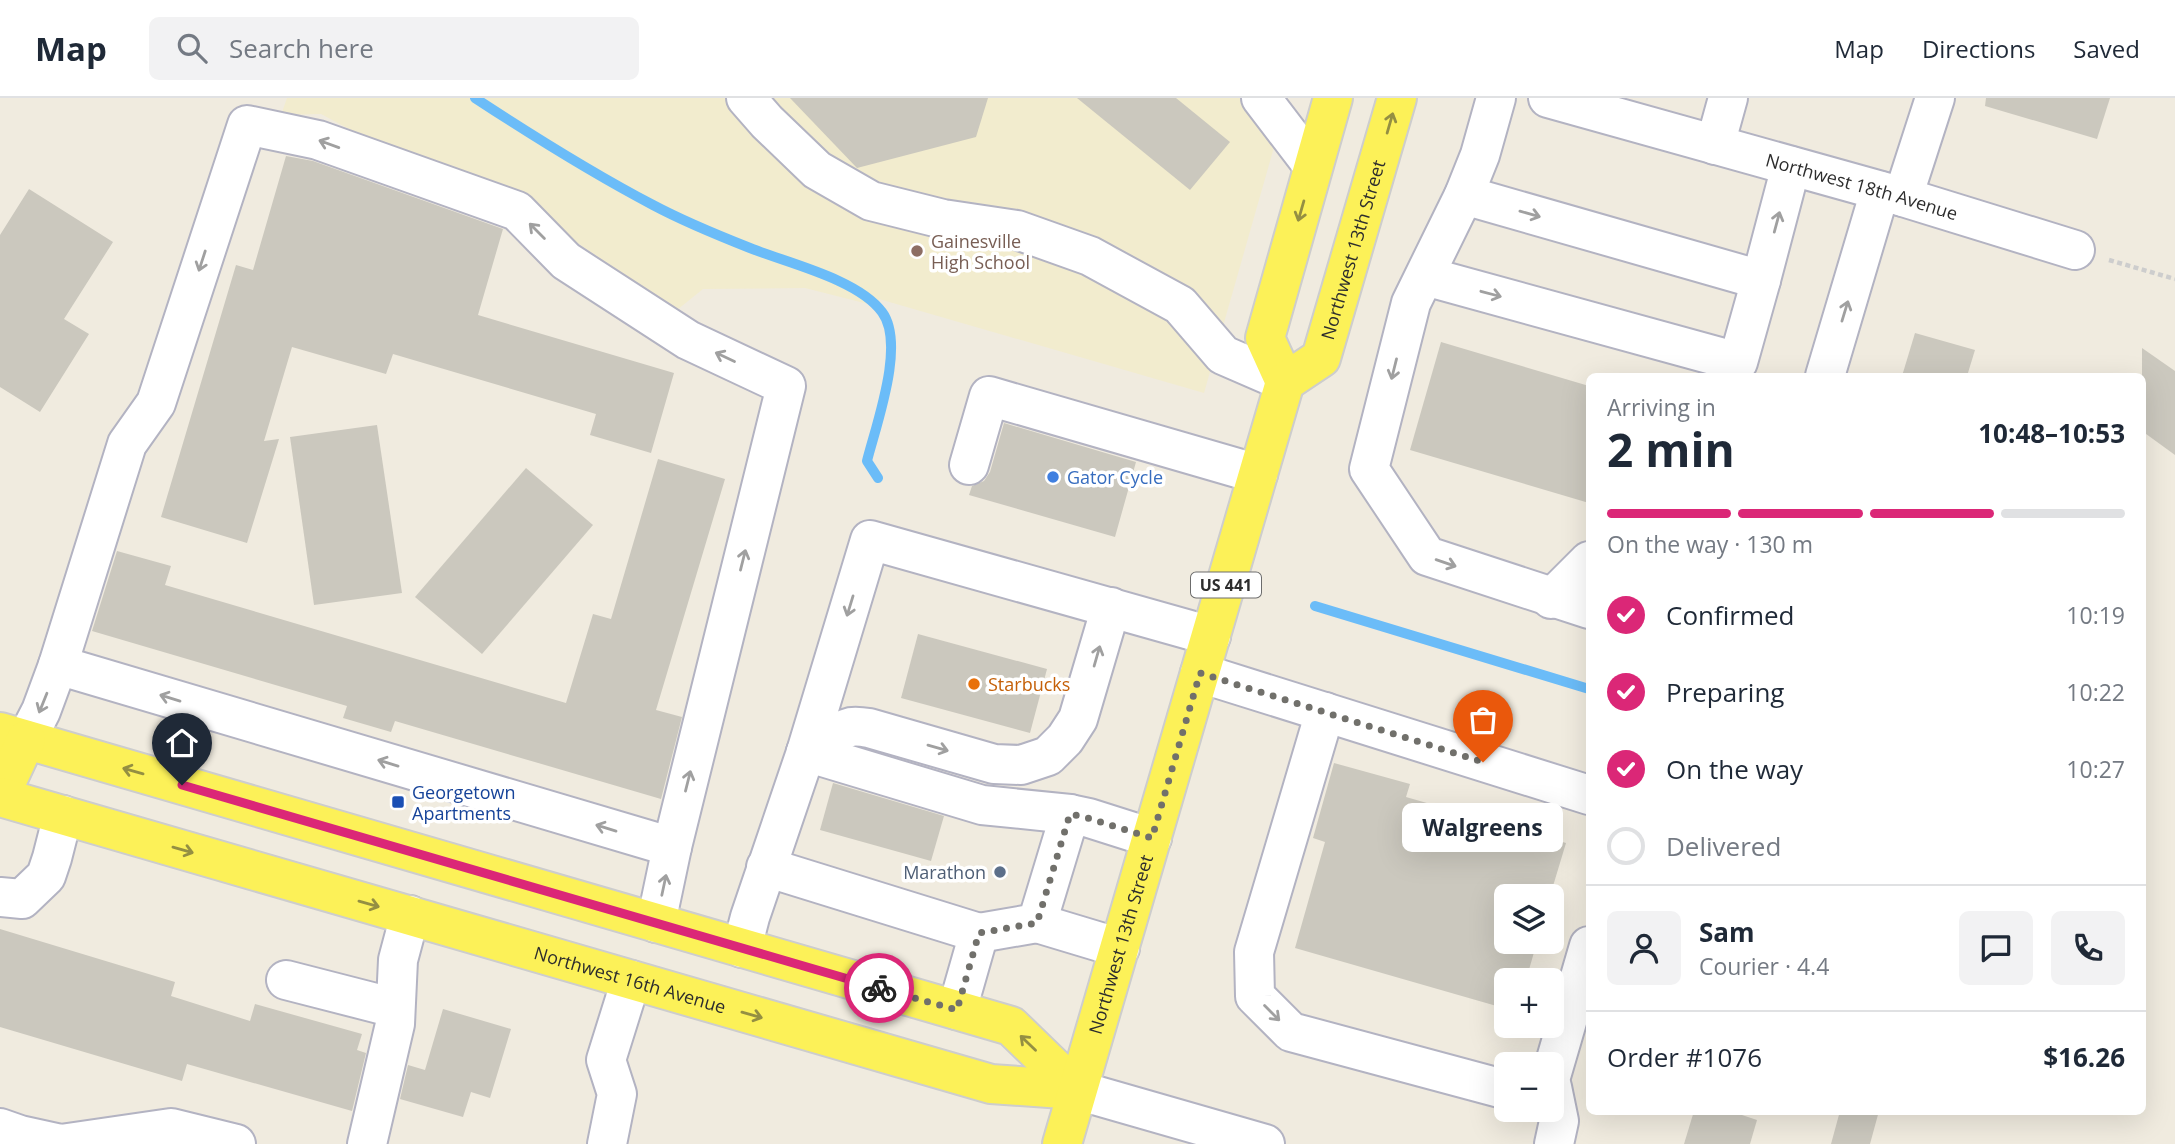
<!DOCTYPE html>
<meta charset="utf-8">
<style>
:root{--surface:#fff;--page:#f2f2f3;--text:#1f2937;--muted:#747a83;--line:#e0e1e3;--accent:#db2777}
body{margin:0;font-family:"Open Sans",sans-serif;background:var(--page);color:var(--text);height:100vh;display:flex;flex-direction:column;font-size:26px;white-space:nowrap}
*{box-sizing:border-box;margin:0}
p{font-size:23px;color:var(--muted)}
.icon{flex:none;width:38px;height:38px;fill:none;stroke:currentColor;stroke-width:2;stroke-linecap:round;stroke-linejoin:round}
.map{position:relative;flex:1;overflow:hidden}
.panel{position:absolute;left:1586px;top:275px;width:560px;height:742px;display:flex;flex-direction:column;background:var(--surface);border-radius:10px;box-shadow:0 7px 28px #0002}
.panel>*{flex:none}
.buttons{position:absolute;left:1494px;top:786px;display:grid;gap:14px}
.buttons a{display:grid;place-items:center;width:70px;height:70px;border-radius:10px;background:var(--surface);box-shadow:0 7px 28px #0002;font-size:35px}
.pin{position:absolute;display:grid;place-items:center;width:60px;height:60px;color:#fff;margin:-72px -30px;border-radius:50% 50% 50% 0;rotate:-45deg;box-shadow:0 0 7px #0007}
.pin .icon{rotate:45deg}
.courier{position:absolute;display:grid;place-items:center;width:70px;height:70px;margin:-35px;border:5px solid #db2777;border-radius:50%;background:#fff;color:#222;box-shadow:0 2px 9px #0007}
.bubble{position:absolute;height:49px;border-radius:10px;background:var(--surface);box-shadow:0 7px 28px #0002;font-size:23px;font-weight:700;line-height:49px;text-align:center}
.headline em{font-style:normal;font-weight:700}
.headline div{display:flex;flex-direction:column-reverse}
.headline{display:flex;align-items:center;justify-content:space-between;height:119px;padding:0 21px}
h1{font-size:46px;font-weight:700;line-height:52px}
.bar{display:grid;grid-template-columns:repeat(4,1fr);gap:10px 7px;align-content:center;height:84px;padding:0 21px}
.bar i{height:9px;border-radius:5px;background:var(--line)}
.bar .active{background:var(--accent)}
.bar p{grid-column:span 4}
.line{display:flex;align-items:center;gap:18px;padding:0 21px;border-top:2px solid var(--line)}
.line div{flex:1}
.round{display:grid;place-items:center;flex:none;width:74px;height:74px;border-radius:10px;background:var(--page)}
ol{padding:0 21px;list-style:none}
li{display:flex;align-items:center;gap:21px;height:77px}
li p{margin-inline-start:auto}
li .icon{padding:7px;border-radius:50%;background:var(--accent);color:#fff;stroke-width:4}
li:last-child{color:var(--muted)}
li i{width:38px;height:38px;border:4px solid var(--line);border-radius:50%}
header{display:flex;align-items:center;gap:42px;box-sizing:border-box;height:98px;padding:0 35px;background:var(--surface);border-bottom:2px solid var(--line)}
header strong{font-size:33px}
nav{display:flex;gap:38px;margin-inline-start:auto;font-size:24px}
.search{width:490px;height:63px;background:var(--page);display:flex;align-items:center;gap:18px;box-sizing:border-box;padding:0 24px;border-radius:10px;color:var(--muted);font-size:26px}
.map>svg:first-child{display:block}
</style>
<header>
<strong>Map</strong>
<div class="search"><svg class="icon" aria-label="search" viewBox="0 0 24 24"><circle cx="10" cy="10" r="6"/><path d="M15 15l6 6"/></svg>Search here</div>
<nav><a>Map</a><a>Directions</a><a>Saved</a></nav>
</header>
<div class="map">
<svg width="2175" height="1046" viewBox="0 0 2175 1046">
<rect width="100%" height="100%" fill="#f0ebdf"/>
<polygon fill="#f2ecce" points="287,0 1288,0 1204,295 879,201 876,208 805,190 703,191 677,212 536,117 505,87 379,47 321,16 281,17"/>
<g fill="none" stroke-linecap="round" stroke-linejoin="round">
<g stroke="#6bbcf8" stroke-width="10">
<path d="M475,0c58,38 117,75 178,107 30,16 64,30 97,43 37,15 108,31 132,64 24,32 -6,113 -15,149l11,17"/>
<polyline points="1315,508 1589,591"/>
</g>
</g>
<g fill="#cbc8be">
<polygon points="790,0 988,0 976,39 857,70"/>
<polygon points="1077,0 1176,0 1230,44 1190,92"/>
<polygon points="1986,0 2110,0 2097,41 1985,8"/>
<polygon points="286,58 313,63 503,131 478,217 674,275 651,355 590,337 596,316 393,256 386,276 292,249 264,343 279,341 247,445 161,419 236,167 253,172"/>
<polygon points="29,91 113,144 64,221 89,236 40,314 0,289 0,137"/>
<polygon points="1915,235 1975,252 1967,278 1902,278"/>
<polygon points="1441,244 1589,288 1589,405 1410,352"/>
<polygon points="2142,250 2175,273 2175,357 2142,333"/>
<polygon points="1004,325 1136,364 1115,439 969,397 972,388 984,383 990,374"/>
<polygon points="377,327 402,495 314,507 290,339"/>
<polygon points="658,361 725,381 656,612 682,619 661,701 395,623 391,634 343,620 347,608 92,533 117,453 171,468 165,487 566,605 593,516 611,521"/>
<polygon points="526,370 593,427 482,556 415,499"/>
<polygon points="918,536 1047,571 1030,635 901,600"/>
<polygon points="1334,665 1410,686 1406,699 1566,745 1550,798 1507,798 1507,844 1537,844 1526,882 1507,882 1507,911 1295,850 1325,744 1313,740"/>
<polygon points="833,685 944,718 931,763 820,732"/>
<polygon points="0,831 175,884 171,898 250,923 255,906 362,936 357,952 366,955 352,1013 187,966 182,983 0,929"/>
<polygon points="443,911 511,931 490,1000 471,994 463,1019 400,1001 408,967 425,972"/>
<polygon points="1694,1013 1730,1013 1757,1022 1750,1046 1684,1046"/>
<polygon points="1840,1013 1879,1013 1870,1046 1831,1046"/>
</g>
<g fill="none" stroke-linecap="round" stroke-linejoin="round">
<defs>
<g id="minor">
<polyline points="746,0 767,24 817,72 871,103 943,121 1017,132 1090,158 1180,207 1223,257 1285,284"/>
<polyline points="1261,0 1313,68"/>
<polyline points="1496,0 1480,57 1464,97 1411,205 1369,371 1427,458 1589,511"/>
<path id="s1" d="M1548,0l355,99 172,53"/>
<polyline points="1715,47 1728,0"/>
<polyline points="1464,97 1761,182 1791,68"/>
<polyline points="1903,99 1935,0"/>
<polyline points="1425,178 1738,264 1761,182"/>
<polyline points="1825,278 1880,93"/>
<polyline points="969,367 989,298 1258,376"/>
<polyline points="1551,501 1589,463"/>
<polyline points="58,567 672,749"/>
<polyline points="1200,575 1589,697"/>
<polyline points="1325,614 1254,854 1255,898 1291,934 1507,992"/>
<polyline points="26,642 41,613 58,567 127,346 156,305 247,27 318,42 517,113 566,163 688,242 786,288 672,749 656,825"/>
<path d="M806,654c22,-5 27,-21 45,-25 6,-1 12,0 18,1l125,36 27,1 27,-9 17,-17 13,-20 33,-112"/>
<polyline points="806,654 982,707 1070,716"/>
<polyline points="766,769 979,835 957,912"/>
<polyline points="0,799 22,801 46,778 52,760 63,717"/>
<polyline points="1037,825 1120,850"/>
<polyline points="979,835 1037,825 1070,716 1089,720 1152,740"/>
<polyline points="742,850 750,819 806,654 870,442 1211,538"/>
<polyline points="286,882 395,910"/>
<polyline points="1552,975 1589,848"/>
<polyline points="1552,989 1559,1023 1554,1046"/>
<polyline points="1077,992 1265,1046"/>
<polyline points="0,1030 20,1037 61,1046 171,1030 236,1046"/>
<polyline points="367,1046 395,926 398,862 410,817"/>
<polyline points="607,1046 617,996 606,962 631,882"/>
</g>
<g id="major">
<polyline points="1285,284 1265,240 1333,0"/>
<polyline points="0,634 1011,928 1077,992"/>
<polyline points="0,698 26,642"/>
<path id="s2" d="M0,699l991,287 86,6"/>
<path id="s3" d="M1062,1046l223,-762 36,-24 76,-260"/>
</g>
</defs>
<use href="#minor" stroke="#b3b3c2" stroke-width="42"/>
<use href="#major" stroke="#cdcdcd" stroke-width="42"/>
<polyline stroke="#cdcdcd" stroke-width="4.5" stroke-dasharray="5 3.5" stroke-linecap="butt" points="2109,162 2175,181"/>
<use href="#minor" stroke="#fff" stroke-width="38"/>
<use href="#major" stroke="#fcf158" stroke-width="38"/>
</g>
<defs><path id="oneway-shaft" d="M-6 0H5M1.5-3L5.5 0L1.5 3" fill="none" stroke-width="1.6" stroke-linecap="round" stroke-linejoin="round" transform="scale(1.75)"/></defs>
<g stroke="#948f42">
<use href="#oneway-shaft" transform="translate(1390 25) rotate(-74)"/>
<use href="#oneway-shaft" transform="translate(1301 113) rotate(106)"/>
<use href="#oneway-shaft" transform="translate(133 673) rotate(-164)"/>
<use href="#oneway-shaft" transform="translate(183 752) rotate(16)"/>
<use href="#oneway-shaft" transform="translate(369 806) rotate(16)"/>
<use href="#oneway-shaft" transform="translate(752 917) rotate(16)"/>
<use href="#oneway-shaft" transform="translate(1028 945) rotate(-136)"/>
</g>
<g stroke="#a0a0a0">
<use href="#oneway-shaft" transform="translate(329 46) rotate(-160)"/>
<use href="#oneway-shaft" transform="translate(1530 116) rotate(16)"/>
<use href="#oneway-shaft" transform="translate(1777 124) rotate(-75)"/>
<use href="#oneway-shaft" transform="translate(537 133) rotate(-135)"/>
<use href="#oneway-shaft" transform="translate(202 163) rotate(108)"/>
<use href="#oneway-shaft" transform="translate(1491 196) rotate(15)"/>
<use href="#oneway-shaft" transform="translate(1845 213) rotate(-73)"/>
<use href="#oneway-shaft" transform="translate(725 259) rotate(-155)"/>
<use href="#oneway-shaft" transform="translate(1394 271) rotate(104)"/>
<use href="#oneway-shaft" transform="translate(743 462) rotate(-76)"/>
<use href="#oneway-shaft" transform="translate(1446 465) rotate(19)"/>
<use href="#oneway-shaft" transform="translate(850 508) rotate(107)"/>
<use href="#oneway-shaft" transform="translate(1097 558) rotate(-74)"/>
<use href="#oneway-shaft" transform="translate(170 600) rotate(-163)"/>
<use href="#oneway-shaft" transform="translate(43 605) rotate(112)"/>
<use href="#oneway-shaft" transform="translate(938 650) rotate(16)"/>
<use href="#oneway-shaft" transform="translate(388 665) rotate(-163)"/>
<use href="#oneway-shaft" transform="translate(688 683) rotate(-76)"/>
<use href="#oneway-shaft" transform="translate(606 730) rotate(-163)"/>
<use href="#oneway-shaft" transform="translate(664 787) rotate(-78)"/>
<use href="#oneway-shaft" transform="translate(1272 915) rotate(45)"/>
</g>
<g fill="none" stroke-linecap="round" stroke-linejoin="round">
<polyline stroke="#71706b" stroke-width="7" stroke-dasharray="0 12.6" points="879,890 957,912 979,835 1037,825 1070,716 1088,720 1152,740 1200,575 1483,664"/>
<polyline stroke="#db2777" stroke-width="9" points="182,687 879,890"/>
</g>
<circle fill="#8d6e63" stroke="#fff" stroke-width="2.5" cx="917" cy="153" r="7"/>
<circle fill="#3f7fe0" stroke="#fff" stroke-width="2.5" cx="1053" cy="379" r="7"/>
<circle fill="#e8710a" stroke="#fff" stroke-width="2.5" cx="974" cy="586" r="7"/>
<rect fill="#1a4fb4" stroke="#fff" stroke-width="2.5" x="391" y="697" width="14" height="14" rx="3.5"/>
<circle fill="#5c6f8a" stroke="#fff" stroke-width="2.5" cx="1000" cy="774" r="7"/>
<g text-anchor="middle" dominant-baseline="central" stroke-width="7" stroke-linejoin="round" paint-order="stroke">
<rect fill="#fff" stroke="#6c6c6c" stroke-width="2" x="1191" y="474.5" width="70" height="25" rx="5"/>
<g font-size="16" font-weight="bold" fill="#2d2d2d">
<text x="1226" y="487">US 441</text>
</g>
<g font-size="18" fill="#2d2d2d" stroke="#fff">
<text stroke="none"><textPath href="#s1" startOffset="326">Northwest 18th Avenue</textPath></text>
<text stroke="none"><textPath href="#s3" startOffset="950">Northwest 13th Street</textPath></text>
<text stroke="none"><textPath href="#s3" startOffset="208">Northwest 13th Street</textPath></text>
<text stroke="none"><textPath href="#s2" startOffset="656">Northwest 16th Avenue</textPath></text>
</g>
<g font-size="18" fill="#785e54" stroke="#fff" text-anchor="start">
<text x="931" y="143">Gainesville<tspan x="931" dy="21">High School</tspan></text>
</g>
<g font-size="18" fill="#366cbe" stroke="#fff" text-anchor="start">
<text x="1067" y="379">Gator Cycle</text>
</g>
<g font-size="18" fill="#c56008" stroke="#fff" text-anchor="start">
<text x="988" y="586">Starbucks</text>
</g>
<g font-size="18" fill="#164399" stroke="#fff" text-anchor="start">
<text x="412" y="694">Georgetown<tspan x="412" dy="21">Apartments</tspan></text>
</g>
<g font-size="18" fill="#4e5e75" stroke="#fff" text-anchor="end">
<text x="986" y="774">Marathon</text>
</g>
</g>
</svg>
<div class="buttons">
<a><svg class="icon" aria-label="layers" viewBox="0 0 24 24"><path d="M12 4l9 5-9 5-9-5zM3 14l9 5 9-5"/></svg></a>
<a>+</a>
<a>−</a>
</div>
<div class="pin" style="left:1483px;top:664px;background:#ea580c"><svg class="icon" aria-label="bag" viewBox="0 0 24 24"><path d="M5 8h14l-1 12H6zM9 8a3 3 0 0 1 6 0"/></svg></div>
<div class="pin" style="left:182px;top:687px;background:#1f2937"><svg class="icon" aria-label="home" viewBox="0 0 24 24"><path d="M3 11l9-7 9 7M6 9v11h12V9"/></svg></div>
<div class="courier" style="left:879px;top:890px"><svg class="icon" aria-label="bike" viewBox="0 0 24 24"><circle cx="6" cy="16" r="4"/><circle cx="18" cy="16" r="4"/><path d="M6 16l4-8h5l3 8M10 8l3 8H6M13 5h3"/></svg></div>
<div class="bubble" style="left:1402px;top:705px;width:161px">Walgreens</div>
<section class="panel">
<div class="headline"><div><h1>2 min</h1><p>Arriving in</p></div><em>10:48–10:53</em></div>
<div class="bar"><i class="active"></i><i class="active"></i><i class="active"></i><i></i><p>On the way · 130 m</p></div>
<ol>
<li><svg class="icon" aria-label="check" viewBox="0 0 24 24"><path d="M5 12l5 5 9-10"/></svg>Confirmed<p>10:19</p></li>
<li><svg class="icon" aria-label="check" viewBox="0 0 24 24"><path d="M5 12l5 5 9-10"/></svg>Preparing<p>10:22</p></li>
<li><svg class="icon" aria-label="check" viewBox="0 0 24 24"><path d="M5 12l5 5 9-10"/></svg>On the way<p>10:27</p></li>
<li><i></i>Delivered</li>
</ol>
<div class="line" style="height:126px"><a class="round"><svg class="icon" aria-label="person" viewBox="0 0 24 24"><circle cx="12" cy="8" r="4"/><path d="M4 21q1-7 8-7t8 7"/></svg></a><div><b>Sam</b><p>Courier · 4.4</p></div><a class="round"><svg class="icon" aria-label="chat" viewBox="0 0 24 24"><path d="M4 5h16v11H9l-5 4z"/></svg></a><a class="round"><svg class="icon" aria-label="phone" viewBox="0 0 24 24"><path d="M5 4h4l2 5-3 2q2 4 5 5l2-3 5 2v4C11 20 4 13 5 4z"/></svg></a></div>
<div class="line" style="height:91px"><div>Order #1076</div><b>$16.26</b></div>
</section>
</div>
